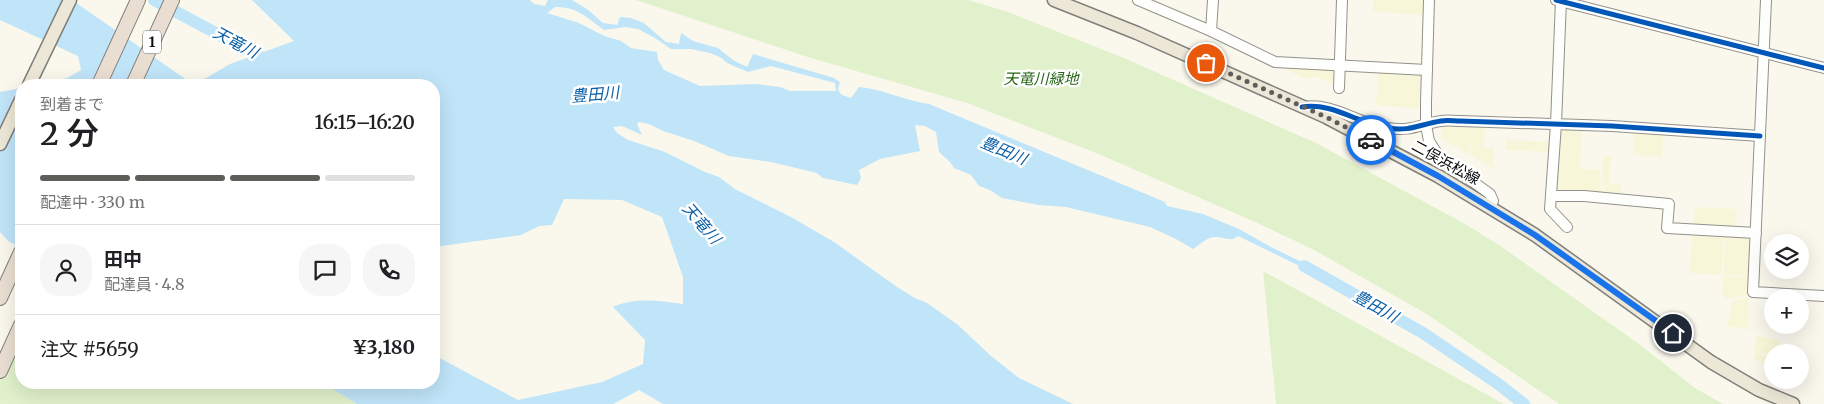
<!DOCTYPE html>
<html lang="ja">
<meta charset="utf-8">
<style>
:root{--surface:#fff;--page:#f6f6f6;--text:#202124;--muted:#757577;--line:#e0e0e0;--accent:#5e5d59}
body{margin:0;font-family:Merriweather,"Noto Sans JP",serif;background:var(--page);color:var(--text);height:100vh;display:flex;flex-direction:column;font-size:19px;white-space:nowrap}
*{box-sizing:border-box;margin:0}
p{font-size:16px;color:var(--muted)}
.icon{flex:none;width:28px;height:28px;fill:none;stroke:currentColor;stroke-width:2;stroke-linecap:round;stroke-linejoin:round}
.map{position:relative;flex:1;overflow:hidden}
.side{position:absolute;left:15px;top:79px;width:425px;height:310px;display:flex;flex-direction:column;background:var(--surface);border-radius:20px;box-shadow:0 5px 20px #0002}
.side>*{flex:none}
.controls{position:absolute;left:1764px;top:234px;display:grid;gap:10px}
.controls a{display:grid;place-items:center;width:45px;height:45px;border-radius:50%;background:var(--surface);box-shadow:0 5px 20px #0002;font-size:25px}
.pin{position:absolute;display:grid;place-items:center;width:42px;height:42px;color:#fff;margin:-21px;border:2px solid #fff;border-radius:50%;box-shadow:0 1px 5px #0007}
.courier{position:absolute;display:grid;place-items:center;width:50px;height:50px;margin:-25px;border:4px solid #1a73e8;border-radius:50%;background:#fff;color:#222;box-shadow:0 1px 6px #0007}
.head em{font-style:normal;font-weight:600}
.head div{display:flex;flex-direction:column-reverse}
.head{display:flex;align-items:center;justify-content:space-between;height:85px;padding:0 25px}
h1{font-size:32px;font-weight:600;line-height:38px}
.bar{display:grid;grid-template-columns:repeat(4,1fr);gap:8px 5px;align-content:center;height:60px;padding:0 25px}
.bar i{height:6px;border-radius:4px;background:var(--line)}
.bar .on{background:var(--accent)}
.bar p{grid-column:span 4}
.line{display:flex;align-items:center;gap:12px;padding:0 25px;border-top:1px solid var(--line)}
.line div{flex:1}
.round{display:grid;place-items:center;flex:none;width:52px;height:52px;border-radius:20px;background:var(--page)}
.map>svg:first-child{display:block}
</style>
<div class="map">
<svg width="1824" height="404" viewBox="0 0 1824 404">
<rect width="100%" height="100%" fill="#faf8ed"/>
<g fill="#f8f6d8">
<polygon points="1373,0 1425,0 1424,15 1373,12"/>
<polygon points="1278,65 1339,68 1338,87 1317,77 1302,78"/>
<polygon points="1378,70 1421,72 1419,109 1376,105"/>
<polygon points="1441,124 1485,125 1483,158 1484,147 1494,148 1494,169 1471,155 1472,127 1470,155 1441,138"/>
<polygon points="1559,128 1582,129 1580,169 1600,170 1601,185 1605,196 1556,193"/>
<polygon points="1634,133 1663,134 1662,156 1633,155"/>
<polygon points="1506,140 1551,142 1550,152 1505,150"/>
<polygon points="1611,156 1609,184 1621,185 1621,196 1606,195 1603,184 1602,157"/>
<polygon points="1695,207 1736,209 1735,229 1693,227"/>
<polygon points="1693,231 1725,233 1721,275 1689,273"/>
<polygon points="1726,233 1752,235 1749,276 1723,275"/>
<polygon points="1723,276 1749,277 1748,295 1727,299 1722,295"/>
<polygon points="1749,298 1748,330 1727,326 1733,300"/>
<polygon points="1756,336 1779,340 1777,352 1772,352 1772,355 1754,353"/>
<polygon points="1754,354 1772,357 1772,368 1754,359"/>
</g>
<g fill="#e1f1cb">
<polygon points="636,0 968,0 1008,12 1124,58 1316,143 1467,225 1499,245 1639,344 1695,388 1723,404 1559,404 1425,313 1314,250 1253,221 1096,153 967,103 811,58"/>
<polygon points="1263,271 1504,404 1276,404"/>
<polygon points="21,325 21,382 325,383 357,404 0,404 0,371"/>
</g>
<g fill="#c0e4f8" fill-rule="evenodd">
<path d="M0,0h72l122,85 36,-21 64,-23 -42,-41h278l4,4 11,2 3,-6h24l15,9 16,14 14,2 3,-8 11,1 13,5 22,19 13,2 2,-11 12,8 25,7 15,12 14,7 6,-13 81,24 6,4 -2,8 4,5 9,3 8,-11c24,2 46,14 70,17l236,98 2,4 36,8 36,15 34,19 45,22v5l-80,-39c-9,8 -17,-2 -28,2 -6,2 -12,8 -17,11l-17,-10 -26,-12 -84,-20 -27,-2 -37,-7 -12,-8 -11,-4 -8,-11 -17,-7 -4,-6 -11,-10 -3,-20 -11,-6 -10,-1 5,26 -40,8 -21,11 2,8 -4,7 -34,-7 -6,-5 -46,-11 -42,-6 -35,-15 -31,-10 -14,-7 -10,-2 -2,2 5,11 -20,-9 -9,1 4,6 11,7 37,12 40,20 14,5 16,12 56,28 43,25 63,45 18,11 12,5 31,22 33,31 28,22 54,26h-410l-24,-14 -26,14h-256l-34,-21 111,-1v-27l84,45 84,-18 41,-18 2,-24 -32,-33c23,-10 45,-6 70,-3v-27l-21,-60 -40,-17 -58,-1 -12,26 -13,1 -18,9 -87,12v-162h-399l32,-7 14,-8 -3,-14 -78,-36zM555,7c23,0 31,10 49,23l21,-3 13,2 17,9 16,11h20l19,4 10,4 7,6 21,9 23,-6 64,17 1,8h-46l-10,-4 -24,-3 -56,2 -36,-16 -6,-10 -1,-8 -26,-4 -10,-7 -17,-5 -25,-13 -32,-10z"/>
<polygon points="21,88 21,248 8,241 0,232 0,92"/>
</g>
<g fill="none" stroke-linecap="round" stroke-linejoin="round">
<g stroke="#c0e4f8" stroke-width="12">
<polyline points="154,0 270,62"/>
<polyline points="1304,266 1423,333 1497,383 1524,404"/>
</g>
<defs>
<g id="minor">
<polyline points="1138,0 1211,31 1275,62 1427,70"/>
<polyline points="1429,0 1426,102 1426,125 1429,141 1440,158 1490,194 1493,201 1490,207"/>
<polyline points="1556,0 1824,68"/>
<polyline points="1561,0 1556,124 1550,209 1567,227"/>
<polyline points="1766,0 1753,292 1824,296"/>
<polyline points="1211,31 1213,0"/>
<polyline points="1339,88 1342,0"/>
<path d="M1303,107c31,-5 56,18 85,21 23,4 32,-4 53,-7 6,-1 13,0 19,0l152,5 148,10"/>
<polyline points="1552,196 1584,196 1669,204 1667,228 1756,233"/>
</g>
<g id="major">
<polyline points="1054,0 1137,33 1326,117 1438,176 1535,235 1711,362 1759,390 1793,404"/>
<polyline points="29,85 70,0"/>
<polyline points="0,144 21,100"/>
</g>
<g id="highway">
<polyline points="99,85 138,0"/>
<polyline points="133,85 172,0"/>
<polyline points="0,298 21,252"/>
<polyline points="0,371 21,325"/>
</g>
</defs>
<use href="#minor" stroke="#92918c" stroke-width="12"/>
<use href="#major" stroke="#7f7e7a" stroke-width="15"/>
<use href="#highway" stroke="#7f7e7a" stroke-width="16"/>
<use href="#minor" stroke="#fefefc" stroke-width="10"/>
<use href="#major" stroke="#ece7d6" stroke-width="12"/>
<use href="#highway" stroke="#eaded2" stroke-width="14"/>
<defs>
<g id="cycleway">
<polyline points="1556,0 1824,68"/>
<path d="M1302,107c31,-5 56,17 86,21 21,4 33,-4 53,-7 6,-1 13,0 19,0l152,5 148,10"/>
</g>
</defs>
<use href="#cycleway" stroke="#fff" stroke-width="8"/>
<use href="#cycleway" stroke="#0057b8" stroke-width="5"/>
</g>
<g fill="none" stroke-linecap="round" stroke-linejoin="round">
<polyline stroke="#5e5d59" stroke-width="5" stroke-dasharray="0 9" points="1206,63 1326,117 1371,140"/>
<polyline stroke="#1a73e8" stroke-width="6" points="1371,140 1438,176 1535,235 1673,333"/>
</g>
<g text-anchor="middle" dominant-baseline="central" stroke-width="5" stroke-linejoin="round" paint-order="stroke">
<rect fill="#fff" stroke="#545454" stroke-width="1" x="143" y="30.5" width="18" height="23" rx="4"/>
<g font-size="14" font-weight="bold" fill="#0a0a0a">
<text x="152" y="42">1</text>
</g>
<g font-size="15" font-style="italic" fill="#266617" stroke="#fff">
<text x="1041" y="78">天竜川緑地</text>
</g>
<g font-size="15" fill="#0a0a0a" stroke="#fff">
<text transform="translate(1446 162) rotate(29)">二俣浜松線</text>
</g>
<g font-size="16" font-style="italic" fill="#0b5fa5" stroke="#fff">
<text transform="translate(236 42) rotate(28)">天竜川</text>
<text transform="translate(595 94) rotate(-5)">豊田川</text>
<text transform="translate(1004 150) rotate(23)">豊田川</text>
<text transform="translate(702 223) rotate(49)">天竜川</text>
<text transform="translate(1376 306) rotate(29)">豊田川</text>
</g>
</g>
</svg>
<div class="controls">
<a><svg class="icon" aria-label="layers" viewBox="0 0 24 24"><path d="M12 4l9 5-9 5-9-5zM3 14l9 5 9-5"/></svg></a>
<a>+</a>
<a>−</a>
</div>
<div class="pin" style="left:1206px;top:63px;background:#ea580c"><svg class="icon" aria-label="bag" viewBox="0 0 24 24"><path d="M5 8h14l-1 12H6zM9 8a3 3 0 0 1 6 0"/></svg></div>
<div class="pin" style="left:1673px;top:333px;background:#1f2937"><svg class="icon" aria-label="home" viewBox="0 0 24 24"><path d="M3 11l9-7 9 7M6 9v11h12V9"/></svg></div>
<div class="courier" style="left:1371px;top:140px"><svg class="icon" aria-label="car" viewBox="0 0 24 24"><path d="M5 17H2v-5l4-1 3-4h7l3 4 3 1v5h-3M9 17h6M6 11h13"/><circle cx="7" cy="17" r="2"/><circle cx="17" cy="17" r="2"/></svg></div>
<section class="side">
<div class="head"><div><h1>2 分</h1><p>到着まで</p></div><em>16:15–16:20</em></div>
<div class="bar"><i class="on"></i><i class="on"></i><i class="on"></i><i></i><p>配達中 · 330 m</p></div>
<div class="line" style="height:90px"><a class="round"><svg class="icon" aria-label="person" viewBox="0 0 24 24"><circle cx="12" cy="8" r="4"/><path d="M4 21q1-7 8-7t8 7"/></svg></a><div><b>田中</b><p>配達員 · 4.8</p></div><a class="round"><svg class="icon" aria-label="chat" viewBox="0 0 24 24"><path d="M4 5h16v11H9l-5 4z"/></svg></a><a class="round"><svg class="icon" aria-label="phone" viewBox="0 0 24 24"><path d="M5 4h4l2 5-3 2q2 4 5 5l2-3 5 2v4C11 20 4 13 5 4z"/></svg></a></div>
<div class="line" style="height:65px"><div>注文 #5659</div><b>¥3,180</b></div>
</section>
</div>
